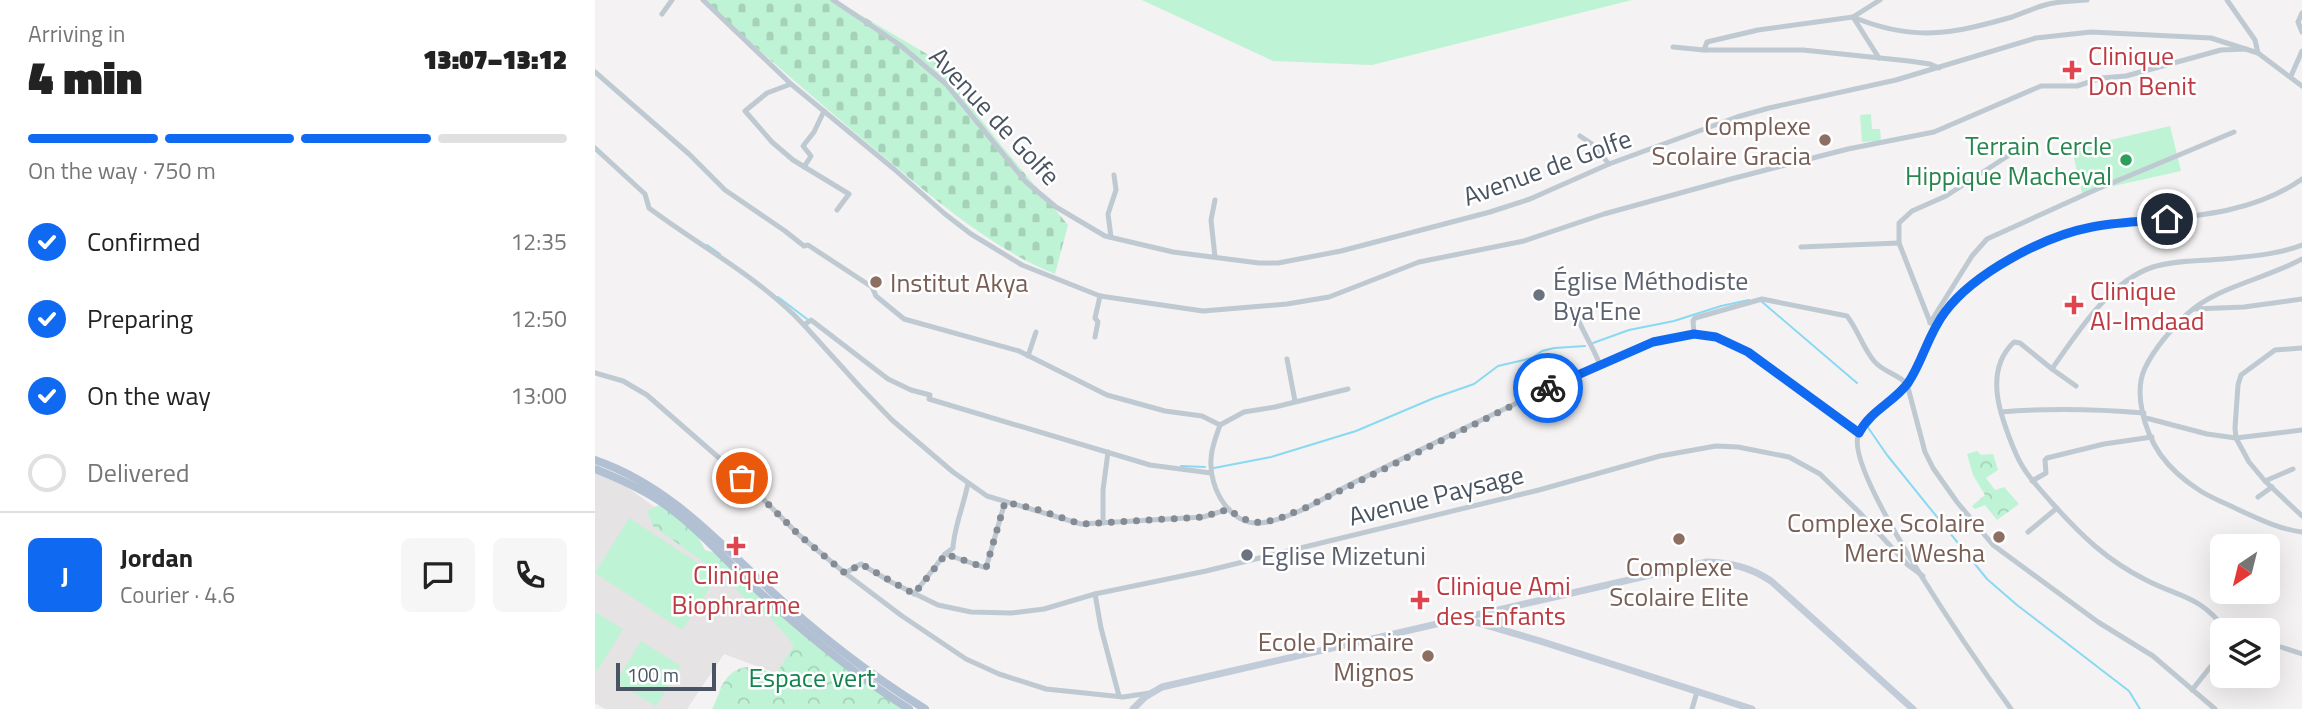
<!DOCTYPE html>
<meta charset="utf-8">
<style>
:root{--surface:#fff;--page:#f6f6f6;--text:#222;--muted:#767676;--line:#e0e0e0;--accent:#0f6af1}
body{margin:0;font-family:"Titillium Web",sans-serif;background:var(--page);color:var(--text);height:100vh;display:flex;flex-direction:column;font-size:26px;white-space:nowrap}
*{box-sizing:border-box;margin:0}
p{font-size:23px;color:var(--muted)}
.icon{flex:none;width:38px;height:38px;fill:none;stroke:currentColor;stroke-width:2;stroke-linecap:round;stroke-linejoin:round}
.map{position:relative;flex:1;overflow:hidden}
.details{display:flex;flex-direction:column;background:var(--surface);width:595px}
.details>*{flex:none}
.needle{width:46px;rotate:215deg}
.tools{position:absolute;left:1615px;top:534px;display:grid;gap:14px}
.tools a{display:grid;place-items:center;width:70px;height:70px;border-radius:10px;background:var(--surface);box-shadow:0 7px 28px #0002;font-size:35px}
.scale{position:absolute;left:21px;bottom:18px;width:100px;box-sizing:border-box;padding-left:7px;border:4px solid #485461;border-top:0;font-size:19px;line-height:24px;white-space:nowrap;color:#485461;-webkit-text-stroke:5px #fff;paint-order:stroke}
.pin{position:absolute;display:grid;place-items:center;width:60px;height:60px;color:#fff;margin:-30px;border:4px solid #fff;border-radius:50%;box-shadow:0 2px 7px #0007}
.courier{position:absolute;display:grid;place-items:center;width:70px;height:70px;margin:-35px;border:5px solid #0f6af1;border-radius:50%;background:#fff;color:#222;box-shadow:0 2px 9px #0007}
.overview em{font-style:normal;font-weight:800}
.overview div{display:flex;flex-direction:column-reverse}
.overview{display:flex;align-items:center;justify-content:space-between;height:119px;padding:0 28px}
h1{font-size:46px;font-weight:800;line-height:52px}
.bar{display:grid;grid-template-columns:repeat(4,1fr);gap:10px 7px;align-content:center;height:84px;padding:0 28px}
.bar i{height:9px;border-radius:5px;background:var(--line)}
.bar .on{background:var(--accent)}
.bar p{grid-column:span 4}
.line{display:flex;align-items:center;gap:18px;padding:0 28px;border-top:2px solid var(--line)}
.line div{flex:1}
.round{display:grid;place-items:center;flex:none;width:74px;height:74px;border-radius:10px;background:var(--page)}
ol{padding:0 28px;list-style:none}
li{display:flex;align-items:center;gap:21px;height:77px}
li p{margin-inline-start:auto}
li .icon{padding:7px;border-radius:50%;background:var(--accent);color:#fff;stroke-width:4}
li:last-child{color:var(--muted)}
li i{width:38px;height:38px;border:4px solid var(--line);border-radius:50%}
main{display:flex;flex:1;min-height:0}
.map>svg:first-child{display:block}
</style>
<main>
<section class="details">
<div class="overview"><div><h1>4 min</h1><p>Arriving in</p></div><em>13:07–13:12</em></div>
<div class="bar"><i class="on"></i><i class="on"></i><i class="on"></i><i></i><p>On the way · 750 m</p></div>
<ol>
<li><svg class="icon" aria-label="check" viewBox="0 0 24 24"><path d="M5 12l5 5 9-10"/></svg>Confirmed<p>12:35</p></li>
<li><svg class="icon" aria-label="check" viewBox="0 0 24 24"><path d="M5 12l5 5 9-10"/></svg>Preparing<p>12:50</p></li>
<li><svg class="icon" aria-label="check" viewBox="0 0 24 24"><path d="M5 12l5 5 9-10"/></svg>On the way<p>13:00</p></li>
<li><i></i>Delivered</li>
</ol>
<div class="line" style="height:126px"><b class="round" style="background:var(--accent);color:#fff">J</b><div><b>Jordan</b><p>Courier · 4.6</p></div><a class="round"><svg class="icon" aria-label="chat" viewBox="0 0 24 24"><path d="M4 5h16v11H9l-5 4z"/></svg></a><a class="round"><svg class="icon" aria-label="phone" viewBox="0 0 24 24"><path d="M5 4h4l2 5-3 2q2 4 5 5l2-3 5 2v4C11 20 4 13 5 4z"/></svg></a></div>
</section>
<div class="map">
<svg width="1707" height="709" viewBox="0 0 1707 709">
<defs>
<pattern id="forest-crowns" width="20" height="18" patternUnits="userSpaceOnUse" patternTransform="scale(1.75)"><rect width="20" height="18" fill="#bff3d5"/><path d="M2 6a3 3 0 1 1 6 0M12 15a3 3 0 1 1 6 0" fill="none" stroke="#a6d2b9"/></pattern>
<pattern id="cemetery-stones" width="16" height="16" patternUnits="userSpaceOnUse" patternTransform="scale(1.75)"><rect width="16" height="16" fill="#bff3d5"/><path d="M2 7V4a2 2 0 0 1 4 0v3zM10 15v-3a2 2 0 0 1 4 0v3z" fill="#a6d2b9"/></pattern>
</defs>
<rect width="100%" height="100%" fill="#f4f2f2"/>
<polygon fill="#e5e3e4" points="0,472 22,480 68,513 208,640 185,671 178,672 129,654 92,709 10,709 0,703"/>
<g fill="#bff3d5">
<polygon points="547,0 1037,0 777,65 678,61"/>
<polygon points="1276,114 1277,129 1285,129 1286,141 1267,142 1265,115"/>
<polygon points="1575,126 1586,171 1487,193 1477,149"/>
<polygon points="34,518 123,576 87,630 0,573"/>
<polygon points="0,612 28,629 3,670 0,668"/>
<polygon points="46,641 86,666 61,706 21,682"/>
</g>
<g fill="url(#forest-crowns)">
<polygon points="1382,451 1386,455 1398,454 1403,470 1391,478 1400,490 1409,487 1424,504 1402,520 1390,505 1380,509 1377,506 1390,495 1378,475 1372,454"/>
<path d="M68,503l31,26 11,21 18,5 55,53 131,101h-197c5,-8 7,-19 12,-27 13,-20 33,-18 51,-6l19,-31 -26,-30 -15,-7 -28,-31 -72,-51 -6,-15z"/>
</g>
<path fill="url(#cemetery-stones)" d="M108,0h132l97,57 69,88 67,80 -13,49c-62,-25 -116,-71 -167,-114 -63,-52 -124,-105 -185,-160z"/>
<g fill="none" stroke-linecap="round" stroke-linejoin="round">
<g stroke="#8ad9f2" stroke-width="2">
<polyline points="112,245 125,254"/>
<polyline points="183,297 212,319"/>
<polyline points="1166,301 1262,383"/>
<polyline points="998,343 1034,330 1079,321 1126,306 1154,300"/>
<polyline points="1272,426 1292,455 1392,579 1422,605 1534,691 1545,709"/>
<polyline points="586,466 610,467"/>
<polyline points="619,468 676,457 761,431 839,398 879,384 903,366 937,358 947,351 959,348 990,346"/>
</g>
<g stroke="#bfc9d2" stroke-width="5">
<polyline points="108,0 196,84 299,169 350,214 376,234 427,265 505,296 608,311 692,304 734,297 824,262 929,241 1009,214 1136,179 1253,149 1339,132 1446,86 1482,86 1507,78 1531,76 1626,50 1651,49"/>
<polyline points="238,0 305,45 351,84 431,182 461,207 510,236 578,252 664,263 683,263 746,251 895,212 935,199 1014,164 1142,117 1174,108 1301,80 1441,38 1496,32 1616,38 1663,53 1707,86"/>
<polyline points="1632,0 1660,40 1663,53"/>
<polyline points="1707,13 1703,22 1707,32"/>
<polyline points="67,14 77,0"/>
<path d="M1258,17c60,25 99,17 159,0 14,-5 28,-12 42,-14 11,-2 22,-2 33,-3"/>
<polyline points="1258,17 1284,58"/>
<polyline points="1078,47 1109,50 1208,50 1314,61 1335,64 1344,68"/>
<polyline points="1109,50 1112,42 1163,30 1258,17 1285,0"/>
<polyline points="0,72 94,154 130,190 190,231 209,246 213,245 277,287 281,296 309,319 424,351 512,395 570,411 607,416 625,425"/>
<polyline points="1696,76 1707,51"/>
<polyline points="196,84 172,93 150,111 177,142 198,160 254,194 242,210"/>
<polyline points="985,136 997,144 1014,164"/>
<path d="M0,148l50,46 4,14c52,39 110,69 155,117l7,-5 77,59 23,11 19,5 -1,4 221,66 61,8"/>
<polyline points="209,167 216,156 208,146 219,132 229,111"/>
<polyline points="516,237 513,214 521,190 519,175"/>
<polyline points="1206,247 1304,243"/>
<polyline points="620,257 616,220 620,200"/>
<path d="M1707,259c-36,20 -84,27 -115,55 -15,14 -33,35 -42,54 -12,25 0,64 15,86 10,14 25,27 39,36 12,8 26,13 38,19 22,10 42,20 65,23"/>
<polyline points="1599,309 1649,307 1707,299"/>
<path d="M980,311c6,19 18,35 25,54"/>
<polyline points="1335,322 1304,243 1304,223 1317,211 1351,196 1422,150"/>
<polyline points="1335,323 1377,256 1392,239 1500,190 1639,132"/>
<polyline points="209,325 266,388 297,420 358,472 392,496 486,524 608,517 634,509"/>
<path d="M1099,334l-1,-13 2,-3 67,-19 85,17c11,14 16,32 27,45 9,11 24,13 33,23l18,68 8,16 24,34 36,43 105,77 55,34 62,53"/>
<polyline points="500,337 503,322 500,318 505,296"/>
<polyline points="1707,348 1680,350 1646,375 1643,385 1640,428 1641,438 1654,462 1670,481 1707,516"/>
<polyline points="433,356 441,332"/>
<polyline points="692,359 700,401"/>
<polyline points="1457,369 1481,386"/>
<polyline points="0,373 28,381 52,395 147,478 204,535 250,573 307,616 371,659 404,674 451,689 528,697 555,693"/>
<path d="M1406,412c48,-4 95,-3 143,1"/>
<polyline points="1551,418 1612,434 1641,438 1707,430"/>
<path d="M625,425c-4,12 -9,23 -9,35 -2,28 19,66 50,63 31,-4 61,-24 88,-38 76,-37 151,-76 229,-110 28,-13 57,-30 88,-37 23,-5 45,-4 67,5l126,90"/>
<polyline points="625,425 649,412 680,407 753,389"/>
<polyline points="1437,481 1451,473 1450,460 1452,458 1509,444 1557,437"/>
<polyline points="1670,481 1698,469"/>
<polyline points="1663,497 1677,487"/>
<polyline points="508,523 508,490 513,452"/>
<polyline points="1433,532 1462,508"/>
<path d="M350,554l8,-6c1,-21 11,-43 15,-65"/>
<polyline points="250,573 266,564 296,582 343,605 376,612 416,613 449,609 500,594 611,571 944,490 1065,456 1121,446 1143,447 1194,457 1225,474 1264,512 1313,565 1328,576"/>
<polyline points="319,594 350,554 391,568 410,502"/>
<polyline points="500,594 506,628 524,696"/>
<polyline points="905,629 905,609"/>
<path d="M1631,630c-27,-35 -45,-32 -80,-50 -40,-20 -65,-45 -94,-77 -13,-15 -27,-29 -35,-47 -6,-13 -11,-27 -15,-40 -8,-26 -9,-54 12,-74l6,1 32,26c25,-36 58,-88 101,-102 23,-7 47,-6 70,-8 28,-3 53,-4 79,-14"/>
<polyline points="1686,647 1707,654"/>
<polyline points="1597,690 1628,651"/>
<polyline points="1097,709 1102,692"/>
<path d="M1416,709c-29,-40 -165,-233 -153,-273 7,-22 32,-34 47,-50 6,-6 9,-15 13,-23 8,-17 15,-35 27,-51 26,-35 86,-68 128,-81 24,-7 48,-7 73,-10 54,-5 111,-10 156,-42"/>
</g>
<g stroke="#c2ccd9" stroke-width="7">
<polyline points="870,619 945,641 1157,709"/>
<path d="M538,709l12,-12 17,-10 545,-125c24,1 43,5 64,19l142,128"/>
</g>
<g stroke="#b1c0d2" stroke-width="8">
<path d="M0,460c72,25 120,78 174,129 48,45 100,85 156,120"/>
<path d="M0,469c25,10 50,21 72,37 36,26 64,61 98,91 45,40 93,80 144,112"/>
</g>
</g>
<g fill="none" stroke-linecap="round" stroke-linejoin="round">
<path stroke="#848b94" stroke-width="7" stroke-dasharray="0 12.6" d="M147,478l57,57 46,38 16,-9 53,30 32,-40 40,14 19,-66 31,7 45,15 122,-7 26,-8c27,24 47,10 76,-1l243,-120"/>
<path stroke="#0f6af1" stroke-width="9" d="M953,388l105,-46 41,-8 22,3 32,15 111,81c11,-22 35,-31 49,-50 15,-22 20,-49 37,-71 29,-39 99,-76 147,-85 24,-5 50,-5 75,-8"/>
</g>
<g fill="#e0444e" stroke="#fff" stroke-width="2.5">
<path d="M1473.5 59.5h7v7h7v7h-7v7h-7v-7h-7v-7h7z"/>
<path d="M1475.5 294.5h7v7h7v7h-7v7h-7v-7h-7v-7h7z"/>
<path d="M137.5 535.5h7v7h7v7h-7v7h-7v-7h-7v-7h7z"/>
<path d="M821.5 589.5h7v7h7v7h-7v7h-7v-7h-7v-7h7z"/>
</g>
<g fill="#8d6e63" stroke="#fff" stroke-width="2.5">
<circle cx="1230" cy="140" r="7"/>
<circle cx="281" cy="282" r="7"/>
<circle cx="1404" cy="537" r="7"/>
<circle cx="1084" cy="539" r="7"/>
<circle cx="833" cy="656" r="7"/>
</g>
<circle fill="#2e9e5b" stroke="#fff" stroke-width="2.5" cx="1531" cy="160" r="7"/>
<g fill="#6b7280" stroke="#fff" stroke-width="2.5">
<circle cx="944" cy="295" r="7"/>
<circle cx="652" cy="555" r="7"/>
</g>
<g text-anchor="middle" dominant-baseline="central" stroke-width="5" stroke-linejoin="round" paint-order="stroke">
<g font-size="26" fill="#be3a42" stroke="#fff" text-anchor="start">
<text x="1493" y="55">Clinique<tspan x="1493" dy="30">Don Benit</tspan></text>
<text x="1495" y="290">Clinique<tspan x="1495" dy="30">Al-Imdaad</tspan></text>
<text x="141" y="574" text-anchor="middle">Clinique<tspan x="141" dy="30">Biophrarme</tspan></text>
<text x="841" y="585">Clinique Ami<tspan x="841" dy="30">des Enfants</tspan></text>
</g>
<g font-size="26" fill="#485461" stroke="#fff">
<text transform="translate(400 116) rotate(47)">Avenue de Golfe</text>
<text transform="translate(952 167) rotate(-20)">Avenue de Golfe</text>
<text transform="translate(841 495) rotate(-14)">Avenue Paysage</text>
</g>
<g font-size="26" fill="#785e54" stroke="#fff" text-anchor="end">
<text x="1216" y="125">Complexe<tspan x="1216" dy="30">Scolaire Gracia</tspan></text>
<text x="295" y="282" text-anchor="start">Institut Akya</text>
<text x="1390" y="522">Complexe Scolaire<tspan x="1390" dy="30">Merci Wesha</tspan></text>
<text x="1084" y="566" text-anchor="middle">Complexe<tspan x="1084" dy="30">Scolaire Elite</tspan></text>
<text x="819" y="641">Ecole Primaire<tspan x="819" dy="30">Mignos</tspan></text>
</g>
<g font-size="26" fill="#27864d" stroke="#fff" text-anchor="end">
<text x="1517" y="145">Terrain Cercle<tspan x="1517" dy="30">Hippique Macheval</tspan></text>
</g>
<g font-size="26" fill="#5b616d" stroke="#fff" text-anchor="start">
<text x="958" y="280">Église Méthodiste<tspan x="958" dy="30">Bya'Ene</tspan></text>
<text x="666" y="555">Eglise Mizetuni</text>
</g>
<g font-size="26" fill="#12834e" stroke="#fff">
<text x="217" y="677">Espace vert</text>
</g>
</g>
</svg>
<div class="tools">
<a><svg class="needle" viewBox="-14 -14 28 28"><path d="M0-13l5 13h-10z" fill="#e53935"/><path d="M0 13l5-13h-10z" fill="#767676"/></svg></a>
<a><svg class="icon" aria-label="layers" viewBox="0 0 24 24"><path d="M12 4l9 5-9 5-9-5zM3 14l9 5 9-5"/></svg></a>
</div>
<div class="scale">100 m</div>
<div class="pin" style="left:147px;top:478px;background:#ea580c"><svg class="icon" aria-label="bag" viewBox="0 0 24 24"><path d="M5 8h14l-1 12H6zM9 8a3 3 0 0 1 6 0"/></svg></div>
<div class="pin" style="left:1572px;top:219px;background:#1f2937"><svg class="icon" aria-label="home" viewBox="0 0 24 24"><path d="M3 11l9-7 9 7M6 9v11h12V9"/></svg></div>
<div class="courier" style="left:953px;top:388px"><svg class="icon" aria-label="bike" viewBox="0 0 24 24"><circle cx="6" cy="16" r="4"/><circle cx="18" cy="16" r="4"/><path d="M6 16l4-8h5l3 8M10 8l3 8H6M13 5h3"/></svg></div>
</div>
</main>
